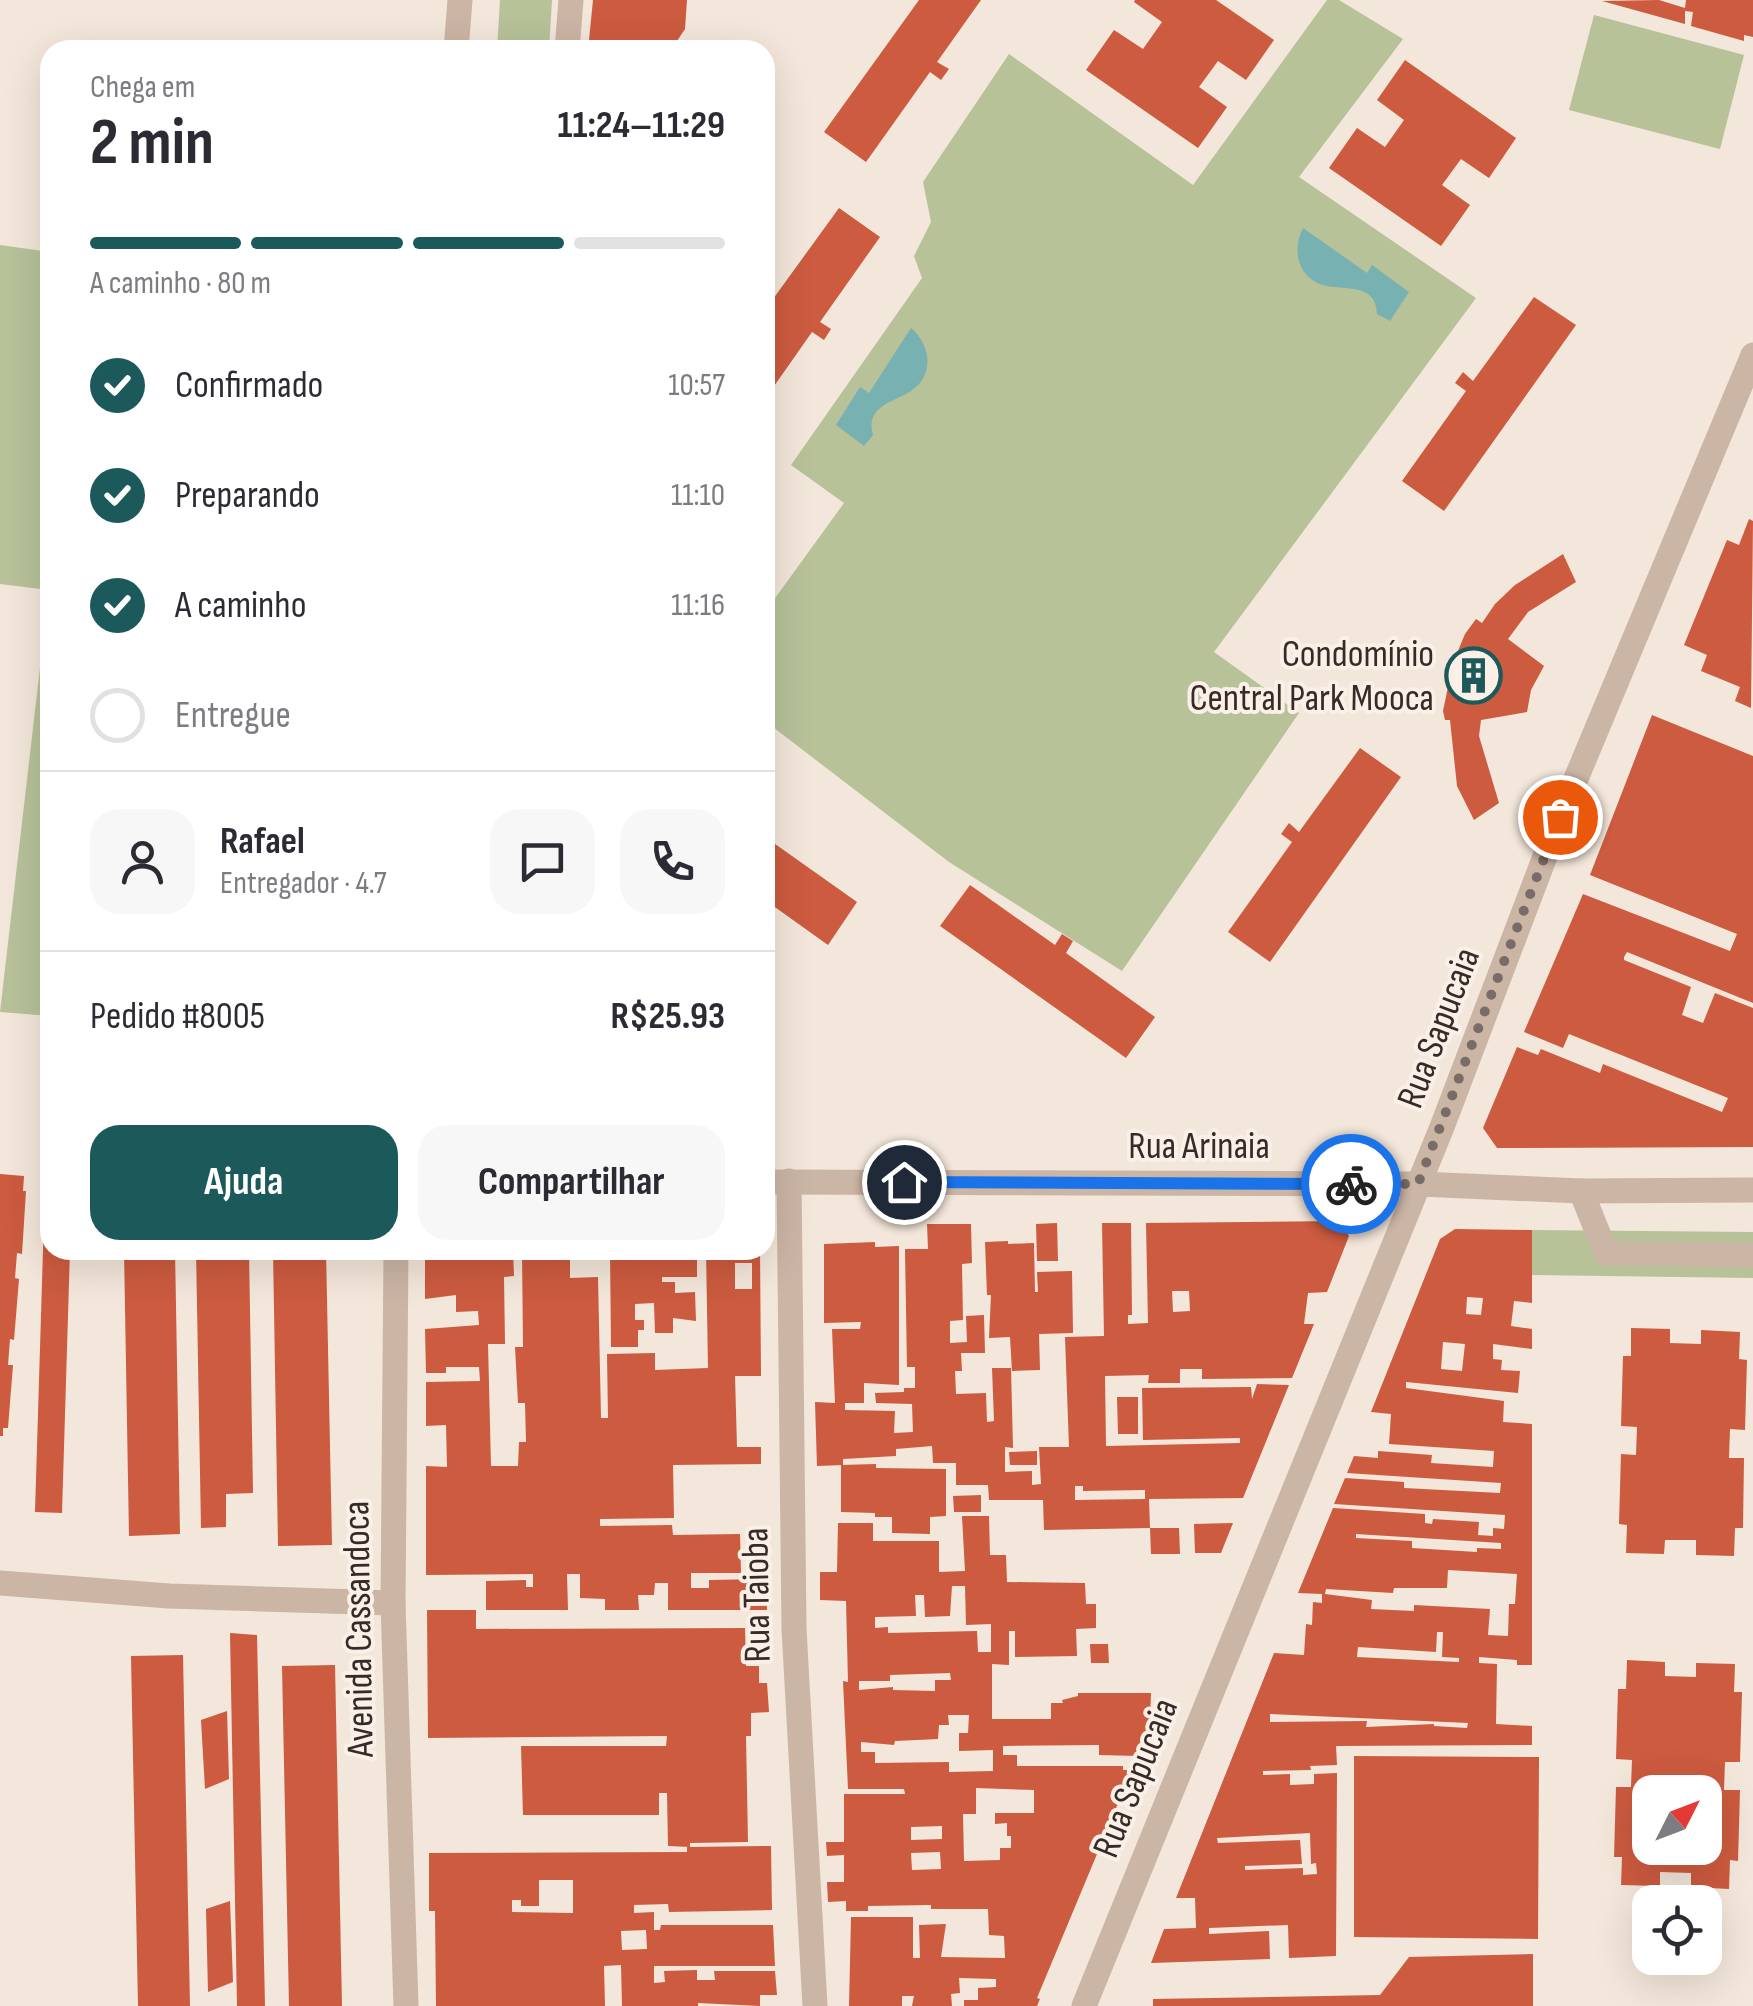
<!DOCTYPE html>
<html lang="pt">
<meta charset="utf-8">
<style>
:root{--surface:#fff;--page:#f7f7f7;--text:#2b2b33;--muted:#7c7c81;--line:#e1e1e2;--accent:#1b595a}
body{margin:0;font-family:"Sofia Sans Condensed",sans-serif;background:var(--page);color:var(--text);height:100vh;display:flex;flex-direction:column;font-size:38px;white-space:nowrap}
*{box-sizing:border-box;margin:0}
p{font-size:32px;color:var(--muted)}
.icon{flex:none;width:55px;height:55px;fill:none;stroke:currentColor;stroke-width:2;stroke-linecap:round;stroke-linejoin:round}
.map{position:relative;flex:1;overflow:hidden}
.details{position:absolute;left:40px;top:40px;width:735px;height:1220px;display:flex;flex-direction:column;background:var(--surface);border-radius:30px;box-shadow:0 10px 40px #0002}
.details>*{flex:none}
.needle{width:65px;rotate:48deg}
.fabs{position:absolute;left:1632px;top:1775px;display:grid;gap:20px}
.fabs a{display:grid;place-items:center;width:90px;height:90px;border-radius:20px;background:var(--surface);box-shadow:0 10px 40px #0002;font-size:50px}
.pin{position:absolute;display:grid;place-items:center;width:85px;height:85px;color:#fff;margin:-42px;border:5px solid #fff;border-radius:50%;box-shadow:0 2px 10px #0007}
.courier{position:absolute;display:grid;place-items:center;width:100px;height:100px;margin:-50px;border:8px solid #1a73e8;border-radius:50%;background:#fff;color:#222;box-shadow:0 2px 12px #0007}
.summary em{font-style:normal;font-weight:700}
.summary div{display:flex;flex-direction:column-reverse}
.summary{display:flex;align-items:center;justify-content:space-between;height:170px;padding:0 50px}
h1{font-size:65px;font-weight:700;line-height:75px}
.bar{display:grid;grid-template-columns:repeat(4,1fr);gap:15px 10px;align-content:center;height:120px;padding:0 50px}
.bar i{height:12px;border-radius:8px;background:var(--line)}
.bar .on{background:var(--accent)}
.bar p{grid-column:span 4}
.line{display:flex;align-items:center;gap:25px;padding:0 50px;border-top:2px solid var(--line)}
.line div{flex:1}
.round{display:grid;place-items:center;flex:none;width:105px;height:105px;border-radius:30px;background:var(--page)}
ol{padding:0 50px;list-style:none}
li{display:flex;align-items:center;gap:30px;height:110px}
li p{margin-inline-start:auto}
li .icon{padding:10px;border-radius:50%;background:var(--accent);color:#fff;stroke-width:4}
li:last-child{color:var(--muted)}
li i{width:55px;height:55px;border:5px solid var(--line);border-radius:50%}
.cta{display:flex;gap:20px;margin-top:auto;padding:20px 50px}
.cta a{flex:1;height:115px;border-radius:30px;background:var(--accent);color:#fff;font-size:40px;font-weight:700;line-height:115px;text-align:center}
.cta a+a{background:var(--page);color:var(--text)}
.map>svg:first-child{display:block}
</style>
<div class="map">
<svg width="1753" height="2006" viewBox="0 0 1753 2006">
<rect width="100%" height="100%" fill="#f3e6da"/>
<g fill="#b7c299">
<polygon points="500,0 552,0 549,50 497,50"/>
<polygon points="1327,0 1339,0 1403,39 1299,177 1476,298 1214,652 1299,713 1122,971 949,862 765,721 765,612 844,503 791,465 922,278 914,256 931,222 923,182 1009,54 1193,185"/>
<polygon points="1594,15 1744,55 1720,149 1569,110"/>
<polygon points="0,245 50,252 50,1016 0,1012 49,590 0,584"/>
<polygon points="1532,1230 1753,1232 1753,1278 1532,1275"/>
</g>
<g fill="#78b1b1">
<path d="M1303,228l64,45 5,-8 37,27 -19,29 -13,-7c-1,-30 -29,-24 -50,-28 -29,-6 -36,-36 -24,-58z"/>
<path d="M911,328c20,17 24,47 0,63 -19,12 -46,15 -38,44l-9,11 -28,-21 24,-38 9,6z"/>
</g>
<g fill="#cc5b3f" fill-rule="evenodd">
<polygon points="593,0 687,0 685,29 671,50 588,50"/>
<polygon points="919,0 981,0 937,62 949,69 941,80 930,72 866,162 824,132"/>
<polygon points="1135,0 1216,0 1274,40 1246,80 1218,61 1199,87 1227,107 1198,148 1086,70 1114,30 1143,49 1162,22 1134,2"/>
<polygon points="1659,0 1685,8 1686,0 1753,0 1753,37 1744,35 1744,41 1691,26 1693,12 1685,11 1685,24 1602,1"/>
<polygon points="1405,60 1516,138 1489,178 1461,159 1442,185 1470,205 1441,246 1329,168 1357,128 1385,147 1404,120 1377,100"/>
<polygon points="839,208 880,237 820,322 831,329 824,340 812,332 765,399 765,310"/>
<polygon points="1534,297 1576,325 1444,511 1402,481 1466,391 1455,383 1463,372 1473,381"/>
<polygon points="1749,519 1753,521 1751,708 1735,701 1740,687 1701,671 1707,655 1684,645 1727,540 1739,545"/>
<polygon points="1563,554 1576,582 1528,612 1508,639 1544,666 1531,690 1527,712 1481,720 1479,736 1499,803 1474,820 1457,786 1450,720 1445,720 1443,711 1453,663 1465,634 1476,619 1482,623 1495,604 1515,585"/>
<polygon points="1652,715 1753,756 1753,1003 1627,952 1624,957 1624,960 1691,987 1682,1015 1703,1023 1715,993 1753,1008 1753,1147 1497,1148 1483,1128 1517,1047 1538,1055 1541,1049 1600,1073 1603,1064 1722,1112 1728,1098 1569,1034 1563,1048 1524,1032 1583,894 1730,951 1737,934 1590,875"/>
<polygon points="1360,748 1401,777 1270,962 1228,932 1292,842 1281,834 1289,823 1299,832"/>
<polygon points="765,820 775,827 768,839 857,902 828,945 765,900"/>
<polygon points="970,885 1055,945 1062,934 1073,941 1066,953 1155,1017 1126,1058 940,926"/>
<polygon points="0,1174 24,1176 23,1191 26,1191 22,1254 17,1253 15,1278 19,1279 14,1340 10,1339 8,1365 13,1365 8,1428 3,1428 3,1436 0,1436"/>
<polygon points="44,1217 50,1217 50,1250 70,1250 62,1513 35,1512"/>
<path d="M1340,1221l9,15 -22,56 -19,1 -4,31h10l-22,54 -90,1v-10h-22v14h-32l1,-8 -44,1 1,70 134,-3v-5l-97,2 -1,-52 109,-1 1,12 5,-15 32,1 -46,113 -94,1 1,29 -106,2 -1,-30h-54l-1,-15h-32v-22h-23l-1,-17 -36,3v7l-53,3v6l-26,1 -2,-64 20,1 -3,-74h28l1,-7 -37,1v-79l51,-2v5l24,-1v139l-35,-2v20h-19v7l50,1 -1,22 19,-1 -1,-28 -36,-1 -1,-10 29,-1v-4h11v-21h-8l-2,-118h23l-1,-25h44l1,39 -10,1 1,56 -13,1v22l17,-1 -1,-26 18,-1 1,38h-24l1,18h-7l1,23 30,-1 1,29 7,-1 -2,-53h19l2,80 -8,-1v25l27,-1v14l9,-1 -2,-37h30l-4,-110 39,-1 -2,-113h29l1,92h-4v9l20,-1 -2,-100zM1172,1291h17l1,20 -17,1zM1075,1486h8v5l62,-1v9l-70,1z"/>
<polygon points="1057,1223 1058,1261 1037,1261 1036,1224"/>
<path d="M1455,1229l77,1v73l-18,-2 -3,25 21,3v20l-39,-5v15l9,1 -1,10 19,1 -2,22 -112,-11v6l98,13 -1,21 29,2v241h-15v-5l-38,-3v6l18,1 -1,60 36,2v19l-196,1 1,19 -27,1 1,4 -48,1v4l27,-1v11l24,-1v-10l23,-1 -1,183 -47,2 -1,-33 -79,3v6l60,-3 1,28 -119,4 13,-34 32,-1 -1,-30h-19l98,-245 30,2 2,-31 6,1 1,-23 9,1v-9l-24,-1 35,-85 92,6v9l7,1 1,-5 46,3 -1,13 15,1v-8l11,1 1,-14 -171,-11 11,-26 59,4v6l96,5 1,-10 -154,-10 7,-17 24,2v-7l54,4 -1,8 62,4 1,-16 -105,-7 2,-30 -20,-2 69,-173zM1467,1297l16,1 -2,17 -15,-1zM1443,1342l22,2 -3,27 -21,-2zM1356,1534l145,9v6l-24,-1v4l-65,-4v-7l-56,-3zM1448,1570l69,4 -2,30h-6l-1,32 -20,-1 2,-26 -76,-4v6l-43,-2 1,-9 -47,-6 1,-5 67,4 1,-5h53zM1437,1632h6l-1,25 17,1v4l-102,-5 1,-10 78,5zM1270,1714l198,9 -1,5 -33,-2v-2l-68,3 1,-6 -97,1zM1310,1833l1,31 5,-1 1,11 -14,1v-7l-58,2v-4l57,-2 -2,-24 -82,3 -1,-5z"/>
<polygon points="1008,1241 1008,1244 1034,1243 1035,1292 1038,1292 1037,1272 1072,1271 1073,1333 1039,1334 1040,1370 1012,1371 1010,1337 989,1338 991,1295 987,1295 985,1242"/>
<polygon points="124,1250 175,1250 180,1534 129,1536"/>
<polygon points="196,1250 249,1250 253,1493 226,1494 226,1527 201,1528"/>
<polygon points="273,1250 326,1250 332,1545 278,1546"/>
<path d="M425,1250h88l1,26 -10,1 1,67h-17l3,122h27l1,-24h7l-1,-39h-7l-3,-56h8l-1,-97h48v28l28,-1 3,141h7l-1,-64 48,-1v17l53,-2 -2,-118h54l1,126h-26l2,71h24v17l-88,1 1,53 -74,1v7l72,-1 1,10 67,-1 1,39h-50v15h18v-8l57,-1 1,31h-99v-27h-13l-1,12h-16l1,15h-34v-11l-25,-1v-24h-13l1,36h-82v-29l40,-1v7h7v-13l-107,1v-109l21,1 -1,-42 -20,1v-44l54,-1 -1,-14h-33v6h-20l-1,-44 54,-4 -1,-14 -22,1v-17l-31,4zM735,1263h17v26h-17z"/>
<polygon points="610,1250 697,1250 697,1277 662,1277 662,1282 675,1282 675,1293 695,1292 696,1321 673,1318 673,1333 655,1333 654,1303 635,1304 635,1320 644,1320 644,1330 638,1330 638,1347 611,1347"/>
<polygon points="1631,1328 1670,1329 1670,1343 1701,1344 1701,1330 1740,1332 1739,1359 1747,1360 1745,1430 1730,1429 1729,1458 1744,1458 1743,1528 1735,1528 1734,1556 1696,1555 1696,1540 1665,1540 1664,1554 1626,1553 1627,1525 1619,1524 1621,1454 1636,1455 1637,1427 1621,1426 1623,1356 1631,1356"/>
<polygon points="1117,1397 1138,1397 1138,1434 1118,1434"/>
<polygon points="1037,1451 1037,1465 1010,1465 1009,1452"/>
<polygon points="876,1464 876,1468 946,1469 946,1516 930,1517 930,1534 892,1533 892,1517 875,1517 875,1513 841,1512 841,1465"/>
<polygon points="981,1495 981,1512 954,1512 953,1496"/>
<path d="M962,1516h27l1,39h16l1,27 78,1 1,21h10v24l-20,1 1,27 -62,1v-26h-6v34l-17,-1v55h59v-16h12l-1,-3 16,-4v-3h73l-1,26h3l-15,37 -39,-1v-10l-96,1v9h14v11h106v4h9l-95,228 3,1 -3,7h-73v-6h14v-12l18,-1v-8l-37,-1 1,15 -9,1 1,12h-40l2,-10h-12v10h-53l2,-89h62v41h7l-1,-33 27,-1 -5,33 64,1 -1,-22 -15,-1 -1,-26h-57v-4l-63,1v5h-22v-10l-18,1 -1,-20h17v-27l-17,1 -1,-14h18v-48h61l-1,-5h-56l-5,-108 5,1 -2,-81 -26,-1v-28h17l1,-49h35v18h66v31l26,-1zM952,1586h13l1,39 25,-1v28h-13l-1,-21 -89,2v-6l-13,1v-11l41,-1 -1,-21h9l1,22 25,-1zM950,1673l1,7h-16v11l-42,-1v-3l-34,3v-9h31v-6zM948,1715h21l-1,18h-9v18l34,-1v21l-44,1v-10l-74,1v-11h-14v-10l33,3 1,-4 43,-2 1,-14h10zM976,1788l58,2v23h-39v11l12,-1v13h4v12h-11v12l-36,1 -1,-47h13zM942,1826v13l-31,1v-13zM940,1852l1,17 -29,1 -1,-17z"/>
<polygon points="1233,1523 1221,1553 1195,1553 1194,1524"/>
<polygon points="1150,1528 1179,1528 1180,1554 1151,1554"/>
<path d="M427,1610h49v19l269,-1 1,38h13v17h8l2,29 -18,1v23h-5l2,106 -58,1v4l81,-1 1,64 -103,2 -1,-8 -34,1v8l20,-1v18h6l1,-5h112l2,41h-121v17l11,-1 -1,-11 33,-1v10h18l-1,-9h61l2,24h-17v11l-62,-3v3h-76l-1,-41 -17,1 1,40h-169l-1,-95h-6v-58l258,-1v-5h3l-22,-1 -1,-53h-8v22h-136l-2,-69h145l1,-10 -239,2zM539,1880h34v33l-61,-1v-12h9v6h18zM646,1930l1,19 -25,1 -1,-19z"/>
<polygon points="230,1633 257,1635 265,2006 237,2006"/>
<polygon points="1090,1644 1108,1644 1109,1663 1091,1663"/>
<polygon points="183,1655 190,2006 138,2006 131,1656"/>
<path d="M1627,1660l38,2v14l31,1v-14l39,1 -1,28h8l-2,70h-15l-1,28h16l-2,71 -8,-1 -1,29 -38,-2v-14l-31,-1v14l-39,-1 1,-28h-8l2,-70h15l1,-27 -16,-1 2,-70h8zM1650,1792h55v56h-55z"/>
<polygon points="335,1665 342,2006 289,2006 282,1666"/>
<polygon points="227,1711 229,1779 205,1789 201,1720"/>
<polygon points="1354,1756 1539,1757 1538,1939 1354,1937"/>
<polygon points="230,1901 233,1982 208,1992 206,1909"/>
<polygon points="1533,1954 1533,2006 1153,2006 1153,1999 1380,1995 1409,1957"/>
</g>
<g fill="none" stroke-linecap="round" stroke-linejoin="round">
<g stroke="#cbb5a5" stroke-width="25">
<polyline points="456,50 460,0"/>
<polyline points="567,50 571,0"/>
<polyline points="789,1181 794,1629 815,2006"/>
<polyline points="765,1182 1419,1184 1581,1191 1753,1190"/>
<polyline points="1581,1191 1606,1253 1753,1255"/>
<polyline points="396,1250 393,1603 406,2006"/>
<polyline points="0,1583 169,1596 393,1603"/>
<polyline points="1084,2006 1442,1127 1560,817 1753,355"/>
</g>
</g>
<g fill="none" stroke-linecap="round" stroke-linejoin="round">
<polyline stroke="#796c66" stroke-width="10" stroke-dasharray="0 18" points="1351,1184 1418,1184 1560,817"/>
<polyline stroke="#1a73e8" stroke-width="12" points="904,1182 1351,1184"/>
</g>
<defs>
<symbol id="building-ring" viewBox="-11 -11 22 22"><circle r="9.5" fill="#faf0e7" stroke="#1b595a" stroke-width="1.5"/><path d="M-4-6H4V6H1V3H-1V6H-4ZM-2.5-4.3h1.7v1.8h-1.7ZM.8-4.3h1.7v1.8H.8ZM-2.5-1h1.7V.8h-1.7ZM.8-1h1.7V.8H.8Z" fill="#1b595a"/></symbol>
</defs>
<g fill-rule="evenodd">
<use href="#building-ring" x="1442" y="644" width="63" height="63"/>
</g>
<g text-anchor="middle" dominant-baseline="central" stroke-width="8" stroke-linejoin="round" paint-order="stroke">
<g font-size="38" fill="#372b27" stroke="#faf0e7" text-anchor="end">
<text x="1434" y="654">Condomínio<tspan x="1434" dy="44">Central Park Mooca</tspan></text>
</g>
<g font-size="38" fill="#372b27" stroke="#faf0e7">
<text transform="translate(1439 1028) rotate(-69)">Rua Sapucaia</text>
<text x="1199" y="1146">Rua Arinaia</text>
<text transform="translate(757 1595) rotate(-91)">Rua Taioba</text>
<text transform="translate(359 1629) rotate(-91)">Avenida Cassandoca</text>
<text transform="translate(1136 1778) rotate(-68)">Rua Sapucaia</text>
</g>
</g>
</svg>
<div class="fabs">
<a><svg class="needle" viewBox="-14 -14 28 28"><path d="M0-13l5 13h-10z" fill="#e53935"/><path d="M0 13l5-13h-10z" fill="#7c7c81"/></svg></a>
<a><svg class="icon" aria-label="locate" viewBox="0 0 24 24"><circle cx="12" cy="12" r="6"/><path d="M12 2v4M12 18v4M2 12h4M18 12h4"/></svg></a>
</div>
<div class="pin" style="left:1560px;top:817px;background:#ea580c"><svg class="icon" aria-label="bag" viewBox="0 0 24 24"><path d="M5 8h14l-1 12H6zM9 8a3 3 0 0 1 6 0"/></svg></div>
<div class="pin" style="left:904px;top:1182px;background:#1f2937"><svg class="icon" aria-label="home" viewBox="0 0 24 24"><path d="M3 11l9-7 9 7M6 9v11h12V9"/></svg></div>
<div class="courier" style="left:1351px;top:1184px"><svg class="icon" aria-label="bike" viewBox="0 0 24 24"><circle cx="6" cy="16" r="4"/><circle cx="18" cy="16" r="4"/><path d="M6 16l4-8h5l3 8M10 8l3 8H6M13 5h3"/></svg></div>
<section class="details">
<div class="summary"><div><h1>2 min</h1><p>Chega em</p></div><em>11:24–11:29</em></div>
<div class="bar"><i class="on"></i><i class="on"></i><i class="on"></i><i></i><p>A caminho · 80 m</p></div>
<ol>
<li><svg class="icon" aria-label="check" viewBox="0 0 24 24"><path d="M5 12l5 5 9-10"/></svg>Confirmado<p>10:57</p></li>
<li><svg class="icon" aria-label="check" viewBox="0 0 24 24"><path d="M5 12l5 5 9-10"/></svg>Preparando<p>11:10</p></li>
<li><svg class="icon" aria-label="check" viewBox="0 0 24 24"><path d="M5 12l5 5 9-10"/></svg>A caminho<p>11:16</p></li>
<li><i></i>Entregue</li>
</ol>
<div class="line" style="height:180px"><a class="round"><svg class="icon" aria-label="person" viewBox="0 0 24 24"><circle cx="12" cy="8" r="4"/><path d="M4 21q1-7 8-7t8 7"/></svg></a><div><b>Rafael</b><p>Entregador · 4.7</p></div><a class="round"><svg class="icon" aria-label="chat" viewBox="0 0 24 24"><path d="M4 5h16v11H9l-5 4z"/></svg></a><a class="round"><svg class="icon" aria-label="phone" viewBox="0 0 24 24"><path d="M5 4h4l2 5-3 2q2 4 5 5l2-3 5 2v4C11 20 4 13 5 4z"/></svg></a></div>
<div class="line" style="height:130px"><div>Pedido #8005</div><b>R$25.93</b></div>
<div class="cta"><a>Ajuda</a><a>Compartilhar</a></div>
</section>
</div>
